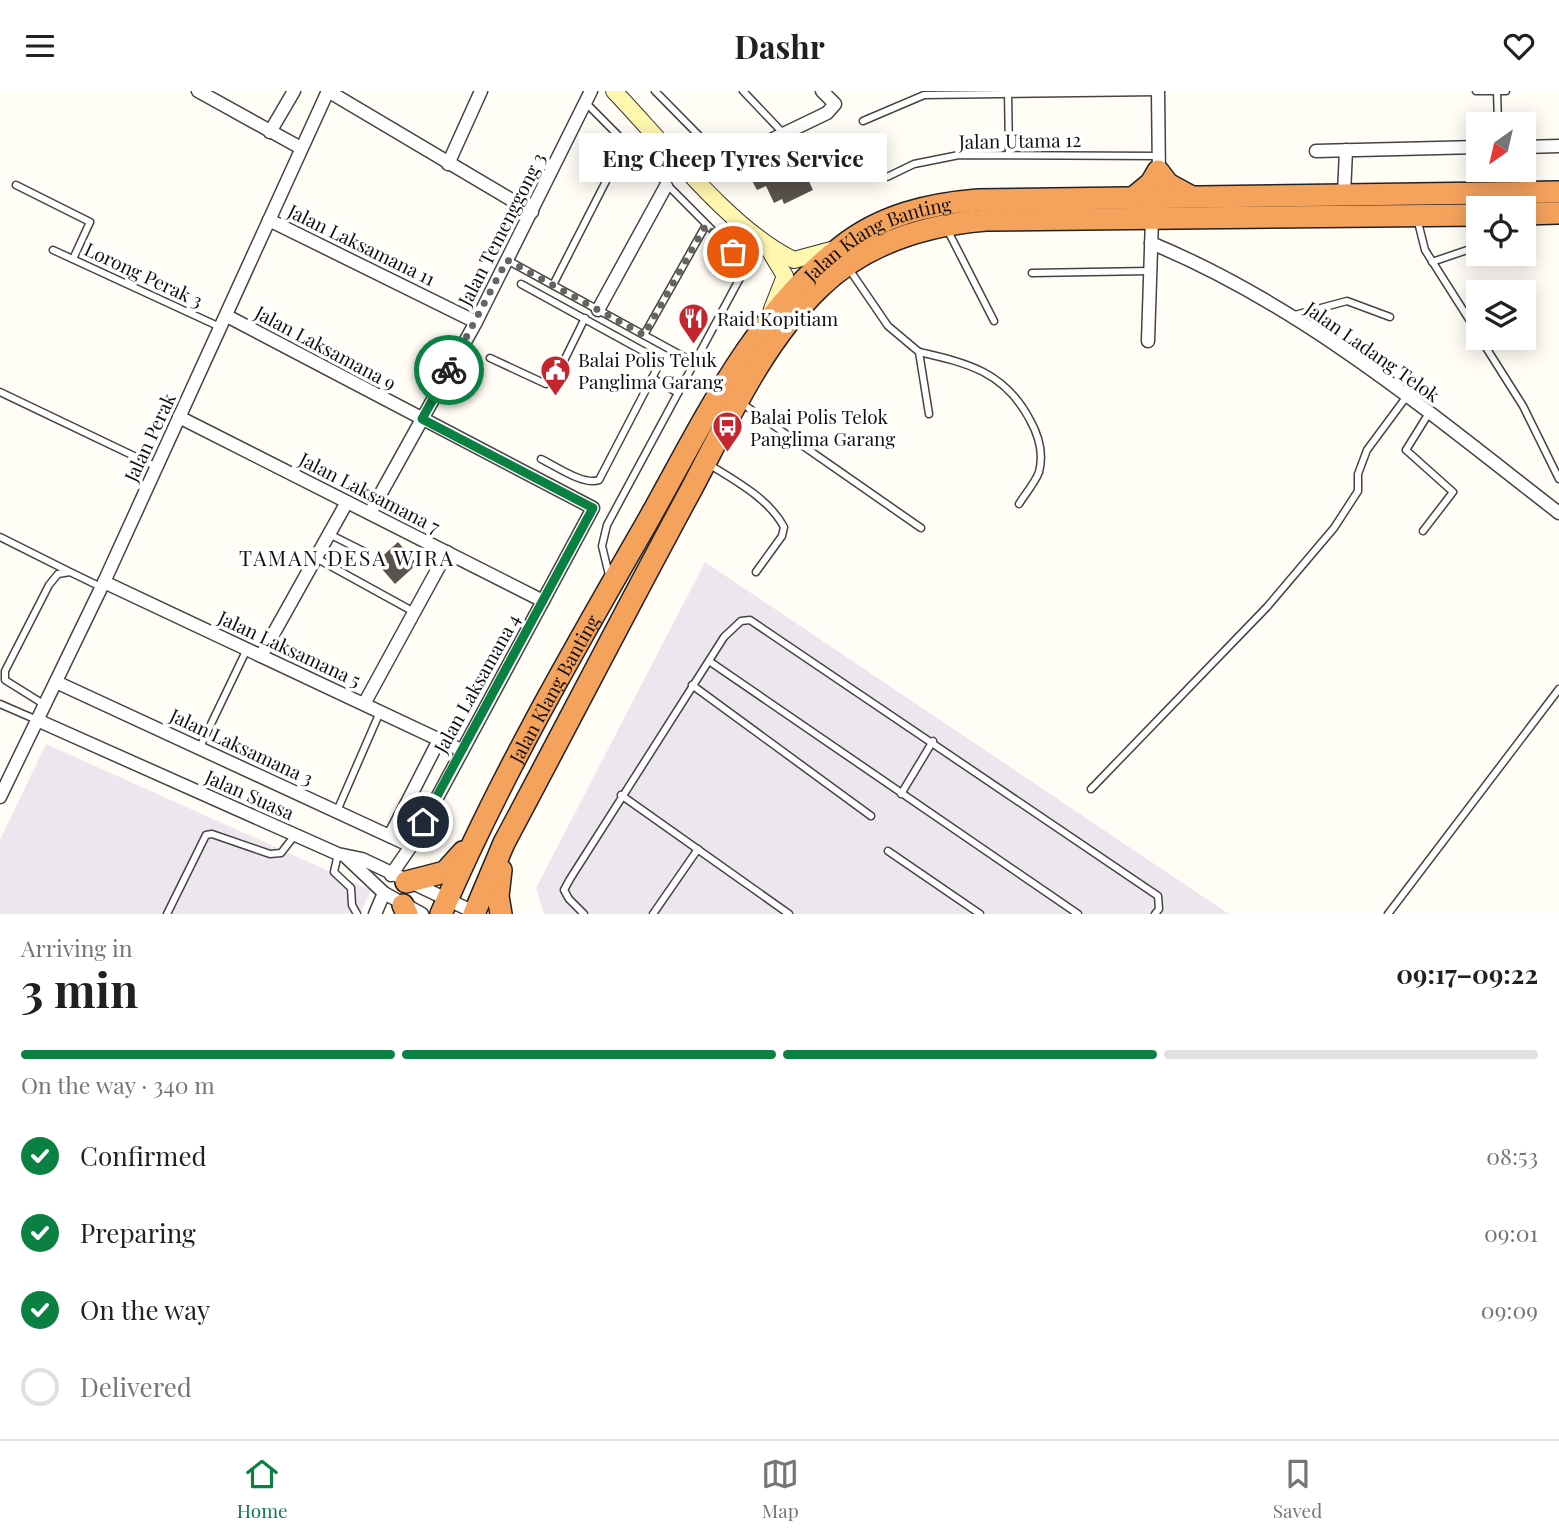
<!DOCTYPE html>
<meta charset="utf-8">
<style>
:root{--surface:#fff;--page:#f6f6f6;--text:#202124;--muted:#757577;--line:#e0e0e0;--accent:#0b8043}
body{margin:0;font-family:"Playfair Display",serif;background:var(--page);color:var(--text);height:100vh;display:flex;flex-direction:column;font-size:26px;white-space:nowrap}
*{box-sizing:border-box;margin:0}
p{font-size:23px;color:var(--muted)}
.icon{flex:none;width:38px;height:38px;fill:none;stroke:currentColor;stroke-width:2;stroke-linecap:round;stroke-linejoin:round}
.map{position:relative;height:823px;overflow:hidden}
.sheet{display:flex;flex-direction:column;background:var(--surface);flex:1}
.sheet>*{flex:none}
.needle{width:46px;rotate:214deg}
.buttons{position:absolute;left:1466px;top:21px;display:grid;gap:14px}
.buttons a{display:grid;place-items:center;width:70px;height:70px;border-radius:0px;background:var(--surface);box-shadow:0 4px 18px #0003;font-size:35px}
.pin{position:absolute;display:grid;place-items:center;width:60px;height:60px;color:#fff;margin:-30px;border:4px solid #fff;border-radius:50%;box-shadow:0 2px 7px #0007}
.courier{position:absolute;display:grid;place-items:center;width:70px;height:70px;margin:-35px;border:5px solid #0b8043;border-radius:50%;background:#fff;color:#222;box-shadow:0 2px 9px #0007}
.bubble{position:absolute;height:49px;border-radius:0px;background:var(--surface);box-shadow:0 4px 18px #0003;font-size:23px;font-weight:700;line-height:49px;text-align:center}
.summary em{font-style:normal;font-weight:700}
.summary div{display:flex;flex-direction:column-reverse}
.summary{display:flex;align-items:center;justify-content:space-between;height:119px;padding:0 21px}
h1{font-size:46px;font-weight:700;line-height:52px}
.bar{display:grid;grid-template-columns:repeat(4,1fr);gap:10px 7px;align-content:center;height:84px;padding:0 21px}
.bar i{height:9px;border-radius:5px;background:var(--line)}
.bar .selected{background:var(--accent)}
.bar p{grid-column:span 4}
ol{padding:0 21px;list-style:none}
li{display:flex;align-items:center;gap:21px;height:77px}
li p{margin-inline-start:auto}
li .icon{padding:7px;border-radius:50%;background:var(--accent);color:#fff;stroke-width:4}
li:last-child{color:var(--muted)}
li i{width:38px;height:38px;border:4px solid var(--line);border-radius:50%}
header{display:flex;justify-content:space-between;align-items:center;height:91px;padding:0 21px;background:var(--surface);font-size:32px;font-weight:700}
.dock{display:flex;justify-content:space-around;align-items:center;height:98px;border-top:2px solid var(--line);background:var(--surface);font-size:19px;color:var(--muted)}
.dock a{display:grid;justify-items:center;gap:4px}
.dock .selected{color:var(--accent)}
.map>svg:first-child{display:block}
</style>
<header><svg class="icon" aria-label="menu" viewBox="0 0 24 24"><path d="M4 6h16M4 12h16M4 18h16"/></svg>Dashr<svg class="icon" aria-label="heart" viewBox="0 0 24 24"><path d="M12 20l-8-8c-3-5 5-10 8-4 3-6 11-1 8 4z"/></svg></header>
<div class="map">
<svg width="1559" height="823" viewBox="0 0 1559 823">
<rect width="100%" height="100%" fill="#fffdf5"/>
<g fill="#eee6ef">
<polygon points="705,471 1229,823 544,823 536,797"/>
<polygon points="46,653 371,799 360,823 0,823 0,749"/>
</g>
<g fill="#5a524d">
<polygon points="797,64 813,99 784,113 782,108 774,112 766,95 757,99 750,86"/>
<polygon points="398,451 417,473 395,493 376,471"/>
</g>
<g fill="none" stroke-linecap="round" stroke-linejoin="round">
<defs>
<g id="lane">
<polyline points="655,0 725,71"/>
<polyline points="743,0 783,42"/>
<polyline points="1008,0 1009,62"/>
<polyline points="1476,0 1506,0"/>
<polyline points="1497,0 1498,33"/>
<polyline points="586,12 747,174"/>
<polyline points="863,30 924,4 1158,1"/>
<polyline points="887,86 914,73 959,64 1158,65"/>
<polyline points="16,94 90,131 73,168"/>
<polyline points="1417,127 1425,159 1479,244"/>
<polyline points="947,138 994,230"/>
<polyline points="53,159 220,236"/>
<polyline points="507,169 695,272"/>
<polyline points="1432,171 1479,155"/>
<polyline points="849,178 888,235 919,261 929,323"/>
<polyline points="1032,182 1150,180"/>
<polyline points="521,193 661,270 652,287 678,302"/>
<polyline points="553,194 625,53"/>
<polyline points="1291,225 1347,210 1390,226"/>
<polyline points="644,244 706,134"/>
<polyline points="1480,247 1523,315 1559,388"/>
<path d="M919,261c49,11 86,20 111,68 9,16 14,33 9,52 -4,11 -14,22 -20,32"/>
<polyline points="490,267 546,293 555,288 585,227"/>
<polyline points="0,301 157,376"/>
<polyline points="740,311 921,437"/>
<path d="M541,368c15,7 43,27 58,21l53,-102"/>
<path d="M710,374c26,16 59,34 74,62l-2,9 -26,36"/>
<polyline points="1423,440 1453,401 1406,359 1429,322"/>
<polyline points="329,443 365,461"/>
<polyline points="0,446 68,480"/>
<polyline points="316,467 414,521"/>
<polyline points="610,488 602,455 607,434 747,174 765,155"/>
<polyline points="709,570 1078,823"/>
<polyline points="692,594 871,725"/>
<polyline points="0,613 37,629"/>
<polyline points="45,614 5,589 5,580 49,494 58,483 70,481 101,496"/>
<polyline points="200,656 247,558"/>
<polyline points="1091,698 1267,516 1334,437 1358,400 1358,383 1367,359 1407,305"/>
<polyline points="901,703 933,650"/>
<polyline points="621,704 789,823"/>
<polyline points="337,720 380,621"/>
<polyline points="888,760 980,823"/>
<polyline points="338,763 334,781 351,797 352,814 357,823"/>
<polyline points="167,823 206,744 212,743 270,763 281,762 295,744"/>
<polyline points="584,823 569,808 564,799 570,788 724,546 741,530 750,529 1158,805 1159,818 1155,823"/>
<polyline points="653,823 698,758"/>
<polyline points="1388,823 1559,598"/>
</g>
<g id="street">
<polyline points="198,0 301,57"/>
<polyline points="328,0 532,121"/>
<polyline points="1158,0 1159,85"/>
<polyline points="270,41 294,0"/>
<polyline points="1524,56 1559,55"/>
<polyline points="1316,60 1479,56"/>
<polyline points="448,73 481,0"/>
<polyline points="698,89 725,71 827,22 835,13 822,0"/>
<polyline points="1344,103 1346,59"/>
<polyline points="269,129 476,231"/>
<path d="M1151,152c151,62 280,171 408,270"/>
<polyline points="598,219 666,95"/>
<polyline points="227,225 593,417 411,755 391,784"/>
<polyline points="1148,250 1152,128"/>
<polyline points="179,326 543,510"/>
<polyline points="370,422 476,231 591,0"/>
<polyline points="104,491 461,659"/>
<polyline points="261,565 347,411"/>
<polyline points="56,591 411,755"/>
<polyline points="364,613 447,461"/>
<polyline points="37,629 338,763 362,768 478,823"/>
<polyline points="0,706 104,491 328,0"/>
<polyline points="390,745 439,649"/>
<polyline points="347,767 384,802 422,823"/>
<polyline points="375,823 384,802"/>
</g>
<g id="secondary">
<path d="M614,0c48,50 119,141 180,169l37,-10"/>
<polyline points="768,157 785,185 772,218"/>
</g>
<g id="highway">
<polyline points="1133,107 1151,92 1158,80 1168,93 1190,105"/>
<polyline points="1524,123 1559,122"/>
<polyline points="501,779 498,805 501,823"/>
<polyline points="406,791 445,781 463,761"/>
<polyline points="403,814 407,823"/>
<path id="s1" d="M441,823c58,-135 131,-261 204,-388 56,-99 105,-208 196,-279 40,-32 88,-43 137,-47l581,-8"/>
<path d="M474,823l30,-71c63,-118 124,-237 188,-355 36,-68 71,-146 127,-200 46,-45 105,-63 167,-68l493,-5"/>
</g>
</defs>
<use href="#lane" stroke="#444" stroke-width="9"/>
<use href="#street" stroke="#444" stroke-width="15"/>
<use href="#secondary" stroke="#333" stroke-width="18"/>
<use href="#highway" stroke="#222" stroke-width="24"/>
<use href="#lane" stroke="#fff" stroke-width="6"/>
<use href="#street" stroke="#fff" stroke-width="12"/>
<use href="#secondary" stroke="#fff6b0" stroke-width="16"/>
<use href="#highway" stroke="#f5a25d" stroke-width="21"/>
</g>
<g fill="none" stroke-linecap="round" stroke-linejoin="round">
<polyline stroke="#646461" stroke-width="7" stroke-dasharray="0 12.6" points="449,279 507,169 644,244 706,134 733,161"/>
<polyline stroke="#0b8043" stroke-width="9" points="423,731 593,417 422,328 449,279"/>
</g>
<defs>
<symbol id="restaurant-pin" viewBox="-11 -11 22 30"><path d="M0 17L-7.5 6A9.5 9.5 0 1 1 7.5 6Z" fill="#c4262e" stroke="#fff"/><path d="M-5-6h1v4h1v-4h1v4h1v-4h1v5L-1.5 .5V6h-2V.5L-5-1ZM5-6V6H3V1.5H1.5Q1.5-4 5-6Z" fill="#fff"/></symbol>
<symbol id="civic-pin" viewBox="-11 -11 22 30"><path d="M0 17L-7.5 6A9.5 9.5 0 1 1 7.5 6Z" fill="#c4262e" stroke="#fff"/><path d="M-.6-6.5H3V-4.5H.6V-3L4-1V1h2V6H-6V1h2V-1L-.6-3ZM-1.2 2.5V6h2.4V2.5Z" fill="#fff"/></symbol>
<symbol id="bus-pin" viewBox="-11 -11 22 30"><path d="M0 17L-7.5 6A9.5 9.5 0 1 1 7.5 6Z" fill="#c4262e" stroke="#fff"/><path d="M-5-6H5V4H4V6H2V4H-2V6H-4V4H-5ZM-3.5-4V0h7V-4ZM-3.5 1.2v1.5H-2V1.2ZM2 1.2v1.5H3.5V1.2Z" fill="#fff"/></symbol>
</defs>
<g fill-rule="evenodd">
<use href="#restaurant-pin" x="676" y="210" width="35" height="47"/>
<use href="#civic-pin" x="538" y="262" width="35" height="47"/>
<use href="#bus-pin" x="710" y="318" width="35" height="47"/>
</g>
<g text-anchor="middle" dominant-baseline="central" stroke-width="7" stroke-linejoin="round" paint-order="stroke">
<g font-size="19" fill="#111" stroke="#fff">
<text transform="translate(1020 49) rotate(-1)">Jalan Utama 12</text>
<text transform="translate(501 138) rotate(-63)">Jalan Temenggong 3</text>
<text stroke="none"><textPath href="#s1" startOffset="819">Jalan Klang Banting</textPath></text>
<text transform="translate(362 153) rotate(26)">Jalan Laksamana 11</text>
<text transform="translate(144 183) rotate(25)">Lorong Perak 3</text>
<text transform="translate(326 256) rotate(28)">Jalan Laksamana 9</text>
<text transform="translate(1373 260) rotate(35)">Jalan Ladang Telok</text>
<text transform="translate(149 346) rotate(-65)">Jalan Perak</text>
<text transform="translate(370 401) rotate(27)">Jalan Laksamana 7</text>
<text transform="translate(290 557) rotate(25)">Jalan Laksamana 5</text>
<text transform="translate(476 592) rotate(-61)">Jalan Laksamana 4</text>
<text stroke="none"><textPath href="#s1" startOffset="252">Jalan Klang Banting</textPath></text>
<text transform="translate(242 655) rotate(25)">Jalan Laksamana 3</text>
<text transform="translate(250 703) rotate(24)">Jalan Suasa</text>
</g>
<g font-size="19" fill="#111" stroke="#fff" text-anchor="start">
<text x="717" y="227">Raid Kopitiam</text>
<text x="578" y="268">Balai Polis Teluk<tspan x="578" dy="22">Panglima Garang</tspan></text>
<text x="750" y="325">Balai Polis Telok<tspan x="750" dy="22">Panglima Garang</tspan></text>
</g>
<g font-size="21" letter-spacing="2" fill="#111" stroke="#fff">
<text x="347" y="466">TAMAN DESA WIRA</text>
</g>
</g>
</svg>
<div class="buttons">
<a><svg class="needle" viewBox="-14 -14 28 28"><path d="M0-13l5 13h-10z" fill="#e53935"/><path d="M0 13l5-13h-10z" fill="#757577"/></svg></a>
<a><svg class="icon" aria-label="locate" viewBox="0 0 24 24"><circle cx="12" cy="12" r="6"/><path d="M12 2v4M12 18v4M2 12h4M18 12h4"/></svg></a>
<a><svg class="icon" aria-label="layers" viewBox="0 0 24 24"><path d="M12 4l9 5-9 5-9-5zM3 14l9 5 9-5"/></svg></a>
</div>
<div class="pin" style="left:733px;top:161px;background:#ea580c"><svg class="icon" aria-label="bag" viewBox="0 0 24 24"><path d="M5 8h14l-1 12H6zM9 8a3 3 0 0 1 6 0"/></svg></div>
<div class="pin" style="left:423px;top:731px;background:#1f2937"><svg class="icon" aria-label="home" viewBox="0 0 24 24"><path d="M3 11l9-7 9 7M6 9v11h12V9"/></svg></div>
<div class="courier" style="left:449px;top:279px"><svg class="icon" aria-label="bike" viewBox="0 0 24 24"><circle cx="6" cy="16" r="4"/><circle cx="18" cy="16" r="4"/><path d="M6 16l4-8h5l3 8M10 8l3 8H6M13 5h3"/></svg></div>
<div class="bubble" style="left:579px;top:42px;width:308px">Eng Cheep Tyres Service</div>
</div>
<section class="sheet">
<div class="summary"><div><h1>3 min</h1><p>Arriving in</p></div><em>09:17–09:22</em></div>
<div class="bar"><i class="selected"></i><i class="selected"></i><i class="selected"></i><i></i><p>On the way · 340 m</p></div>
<ol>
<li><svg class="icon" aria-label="check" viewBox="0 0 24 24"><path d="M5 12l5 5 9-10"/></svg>Confirmed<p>08:53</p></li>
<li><svg class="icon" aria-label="check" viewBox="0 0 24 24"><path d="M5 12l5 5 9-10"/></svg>Preparing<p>09:01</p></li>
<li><svg class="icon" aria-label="check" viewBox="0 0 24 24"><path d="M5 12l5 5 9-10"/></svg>On the way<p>09:09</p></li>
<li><i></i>Delivered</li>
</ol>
</section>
<nav class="dock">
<a class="selected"><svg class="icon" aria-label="home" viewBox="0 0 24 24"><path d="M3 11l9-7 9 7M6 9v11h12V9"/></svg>Home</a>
<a><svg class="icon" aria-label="map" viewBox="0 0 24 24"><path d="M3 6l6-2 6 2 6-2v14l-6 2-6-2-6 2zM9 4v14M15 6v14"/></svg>Map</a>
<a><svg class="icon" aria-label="saved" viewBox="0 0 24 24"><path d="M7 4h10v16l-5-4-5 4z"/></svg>Saved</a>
</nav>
